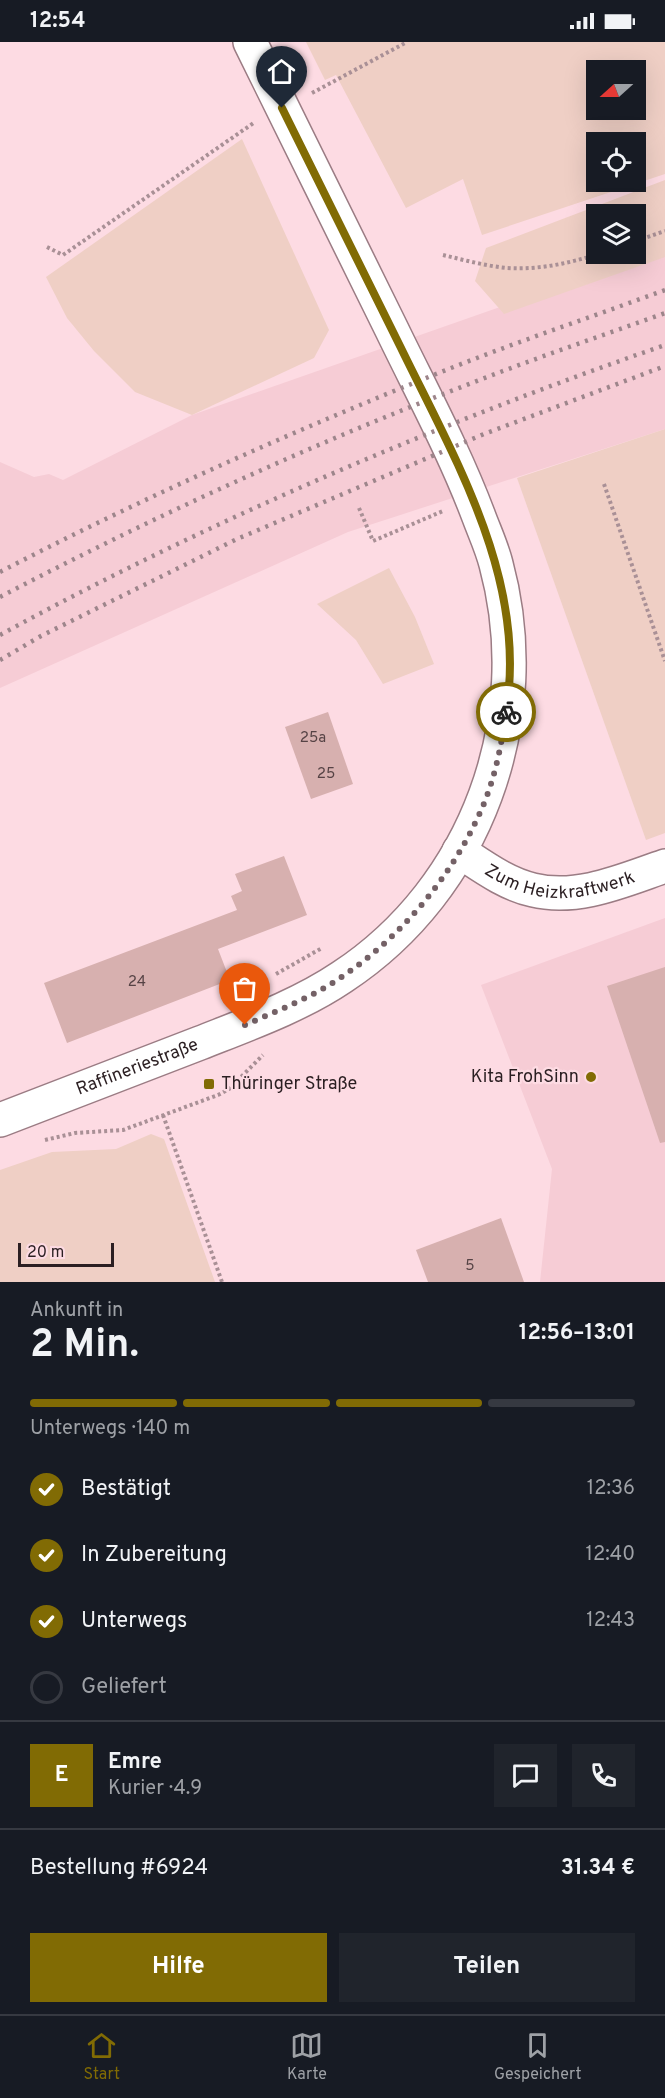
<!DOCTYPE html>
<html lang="de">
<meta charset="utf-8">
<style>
:root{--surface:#171b24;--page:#20242c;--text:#f1f3f6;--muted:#9ea1a6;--line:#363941;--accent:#816b04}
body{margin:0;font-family:Overpass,sans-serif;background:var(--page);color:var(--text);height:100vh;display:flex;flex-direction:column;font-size:22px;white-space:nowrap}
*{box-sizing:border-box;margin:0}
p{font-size:20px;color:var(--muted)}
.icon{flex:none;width:33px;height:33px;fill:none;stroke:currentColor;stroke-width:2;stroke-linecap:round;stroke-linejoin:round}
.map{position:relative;height:1240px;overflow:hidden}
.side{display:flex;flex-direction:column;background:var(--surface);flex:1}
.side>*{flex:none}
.needle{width:39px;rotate:249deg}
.tools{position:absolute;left:586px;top:18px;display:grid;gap:12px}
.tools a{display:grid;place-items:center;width:60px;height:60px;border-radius:0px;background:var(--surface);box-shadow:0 6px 24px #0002;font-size:30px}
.scale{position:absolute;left:18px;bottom:15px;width:96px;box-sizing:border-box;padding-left:6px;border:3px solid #2b1f22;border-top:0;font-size:16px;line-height:21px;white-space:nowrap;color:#2b1f22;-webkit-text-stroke:4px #fddbe3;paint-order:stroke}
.pin{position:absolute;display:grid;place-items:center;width:51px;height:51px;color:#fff;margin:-62px -26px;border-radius:50% 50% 50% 0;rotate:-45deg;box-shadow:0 0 6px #0007}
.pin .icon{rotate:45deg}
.courier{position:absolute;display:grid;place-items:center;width:60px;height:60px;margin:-30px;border:4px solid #816b04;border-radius:50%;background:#fff;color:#222;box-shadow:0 2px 8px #0007}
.headline em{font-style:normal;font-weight:700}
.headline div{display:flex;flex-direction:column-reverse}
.headline{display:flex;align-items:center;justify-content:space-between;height:102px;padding:0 30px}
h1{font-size:39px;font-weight:700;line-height:45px}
.bar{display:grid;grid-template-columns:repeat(4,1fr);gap:9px 6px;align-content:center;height:72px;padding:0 30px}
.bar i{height:8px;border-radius:4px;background:var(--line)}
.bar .selected{background:var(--accent)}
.bar p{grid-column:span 4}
.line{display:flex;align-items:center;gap:15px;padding:0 30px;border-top:2px solid var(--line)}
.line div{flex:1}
.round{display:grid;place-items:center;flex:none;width:63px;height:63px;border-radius:0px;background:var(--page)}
ol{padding:0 30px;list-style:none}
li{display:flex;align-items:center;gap:18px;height:66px}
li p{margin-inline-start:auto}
li .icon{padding:6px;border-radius:50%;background:var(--accent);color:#fff;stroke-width:4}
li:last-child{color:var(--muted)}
li i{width:33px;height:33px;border:3px solid var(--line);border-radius:50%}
.button{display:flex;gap:12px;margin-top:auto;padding:12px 30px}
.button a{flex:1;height:69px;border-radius:0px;background:var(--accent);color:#fff;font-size:24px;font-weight:700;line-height:69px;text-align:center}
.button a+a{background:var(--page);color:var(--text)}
.status{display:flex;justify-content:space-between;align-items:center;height:42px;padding:0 30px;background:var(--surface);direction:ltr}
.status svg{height:16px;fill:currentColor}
.tabs{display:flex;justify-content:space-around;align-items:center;height:84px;border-top:2px solid var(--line);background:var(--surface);font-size:16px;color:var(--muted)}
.tabs a{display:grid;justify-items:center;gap:3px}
.tabs .selected{color:var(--accent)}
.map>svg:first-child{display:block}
</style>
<div class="status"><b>12:54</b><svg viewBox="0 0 49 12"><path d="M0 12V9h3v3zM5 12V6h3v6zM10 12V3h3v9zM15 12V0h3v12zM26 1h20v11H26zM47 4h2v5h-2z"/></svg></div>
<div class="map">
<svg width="665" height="1240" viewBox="0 0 665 1240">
<rect width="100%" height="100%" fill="#fddbe3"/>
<g fill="#f6ccd5">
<polygon points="665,207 665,387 348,490 0,646 0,420 34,435 49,432 63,438 192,373"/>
<polygon points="665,876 665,1240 540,1240 552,1127 481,943"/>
</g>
<g fill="#efcfc5" fill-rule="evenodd">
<path d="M306,0h359v132l-183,61 -19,-56 -57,29 -70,-133 -11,5zM636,28v40h-39v-40zM636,100v40h-39v-40z"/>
<polygon points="242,97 329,288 314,316 192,373 135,350 94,309 67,276 46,235"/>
<path d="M665,138v77l-161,57 -29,-33 11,-33zM597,172h39v40h-39z"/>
<polygon points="665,387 665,791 646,798 517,436"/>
<polygon points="389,526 415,575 434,622 383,642 356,598 317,562"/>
<polygon points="151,1092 164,1097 215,1240 0,1240 0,1128 52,1110 116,1107"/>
</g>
<g fill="#d7b0af">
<polygon points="328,670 353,742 311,757 285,685"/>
<polygon points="284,814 307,873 218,907 230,938 67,1001 44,941 237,868 231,854 242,849 235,832"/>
<polygon points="665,925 665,1100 660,1101 607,944"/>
<polygon points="501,1176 524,1240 428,1240 416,1208"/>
</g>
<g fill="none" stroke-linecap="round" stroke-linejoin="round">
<defs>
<g id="minor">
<path id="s1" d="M459,809c23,15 47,33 74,39 45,11 91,-10 132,-24"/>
</g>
<g id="major">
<path id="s2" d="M0,1078c67,-26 133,-51 200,-77 48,-19 99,-37 142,-66 135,-89 196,-258 154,-413 -4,-16 -11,-31 -17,-47 -24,-64 -57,-125 -87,-187 -47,-96 -95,-192 -142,-288"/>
</g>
</defs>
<use href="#minor" stroke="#9b7c84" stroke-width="36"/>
<use href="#major" stroke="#9b7c84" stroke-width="36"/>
<g stroke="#a99096" stroke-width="4" stroke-dasharray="3 3" stroke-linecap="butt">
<polyline points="312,51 407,0"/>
<polyline points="636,199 665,189"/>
<polyline points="47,205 63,213 255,80"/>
<path d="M443,213c21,5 43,11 64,13 33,2 62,-5 92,-14"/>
<polyline points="604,442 665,619"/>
<polyline points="359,466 373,499 443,469"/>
<polyline points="276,932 322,906"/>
<polyline points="163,1073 222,1240"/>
<polyline points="45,1098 75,1091 123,1088 218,1053 229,1047 263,1013"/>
</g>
<use href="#minor" stroke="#fff" stroke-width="33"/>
<use href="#major" stroke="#fff" stroke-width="33"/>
<g stroke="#9d858b" stroke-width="4.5" stroke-dasharray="3 6" stroke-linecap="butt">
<path d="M0,530c146,-76 298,-143 451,-204 71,-28 143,-52 214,-78"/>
<path d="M0,555c149,-78 307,-151 464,-211 66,-26 134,-49 201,-73"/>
<path d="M0,593c212,-116 437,-211 665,-290"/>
<polyline points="0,618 41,594 237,497 484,392 665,324"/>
</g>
</g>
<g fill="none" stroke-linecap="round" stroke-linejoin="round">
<path stroke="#746166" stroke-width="6" stroke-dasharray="0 10.8" d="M245,983c34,-15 68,-28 98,-49 62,-42 114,-106 142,-175 11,-28 17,-59 21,-89"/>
<path stroke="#816b04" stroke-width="8" d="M282,66c40,80 80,160 119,240 55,113 127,234 105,364"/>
</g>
<g fill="#816b04" stroke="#fddbe3" stroke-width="2">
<circle cx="591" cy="1035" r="6"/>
<rect x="203" y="1036" width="12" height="12" rx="3"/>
</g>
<g text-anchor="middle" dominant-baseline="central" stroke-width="4.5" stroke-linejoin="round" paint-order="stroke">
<g font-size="15" fill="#564345">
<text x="313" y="696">25a</text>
<text x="326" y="732">25</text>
<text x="137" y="940">24</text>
<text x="470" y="1224">5</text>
</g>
<g font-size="18" fill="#2b1f22" stroke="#fddbe3">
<text stroke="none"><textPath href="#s1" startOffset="110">Zum Heizkraftwerk</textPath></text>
<text stroke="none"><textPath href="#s2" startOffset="147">Raffineriestraße</textPath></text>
</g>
<g font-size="18" fill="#2b1f22" stroke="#fddbe3" text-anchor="end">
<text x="579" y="1035">Kita FrohSinn</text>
<text x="221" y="1042" text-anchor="start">Thüringer Straße</text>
</g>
</g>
</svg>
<div class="tools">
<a><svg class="needle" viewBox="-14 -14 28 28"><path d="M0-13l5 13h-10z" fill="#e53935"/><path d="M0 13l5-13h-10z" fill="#9ea1a6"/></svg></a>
<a><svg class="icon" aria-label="locate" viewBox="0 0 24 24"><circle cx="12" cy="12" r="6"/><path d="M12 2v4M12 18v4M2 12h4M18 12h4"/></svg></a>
<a><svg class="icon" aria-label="layers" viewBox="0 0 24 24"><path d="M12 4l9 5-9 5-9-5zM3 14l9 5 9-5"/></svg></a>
</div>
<div class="scale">20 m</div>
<div class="pin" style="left:245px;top:983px;background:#ea580c"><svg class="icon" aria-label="bag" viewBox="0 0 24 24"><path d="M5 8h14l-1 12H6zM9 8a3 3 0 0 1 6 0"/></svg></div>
<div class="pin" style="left:282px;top:66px;background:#1f2937"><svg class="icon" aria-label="home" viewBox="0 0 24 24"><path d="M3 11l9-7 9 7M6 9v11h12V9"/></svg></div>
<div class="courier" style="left:506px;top:670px"><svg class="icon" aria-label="bike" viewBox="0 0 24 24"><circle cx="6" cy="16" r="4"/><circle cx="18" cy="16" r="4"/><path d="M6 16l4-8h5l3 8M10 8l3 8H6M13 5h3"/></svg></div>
</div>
<section class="side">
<div class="headline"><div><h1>2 Min.</h1><p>Ankunft in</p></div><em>12:56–13:01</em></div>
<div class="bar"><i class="selected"></i><i class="selected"></i><i class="selected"></i><i></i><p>Unterwegs · 140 m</p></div>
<ol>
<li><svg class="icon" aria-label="check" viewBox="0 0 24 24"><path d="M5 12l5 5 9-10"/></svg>Bestätigt<p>12:36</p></li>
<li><svg class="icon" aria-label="check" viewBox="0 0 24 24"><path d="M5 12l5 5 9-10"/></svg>In Zubereitung<p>12:40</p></li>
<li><svg class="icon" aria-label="check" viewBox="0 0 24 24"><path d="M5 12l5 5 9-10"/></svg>Unterwegs<p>12:43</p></li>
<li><i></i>Geliefert</li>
</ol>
<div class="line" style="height:108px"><b class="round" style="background:var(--accent);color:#fff">E</b><div><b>Emre</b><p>Kurier · 4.9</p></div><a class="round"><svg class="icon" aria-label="chat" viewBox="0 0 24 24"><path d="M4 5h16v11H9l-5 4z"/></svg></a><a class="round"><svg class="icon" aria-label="phone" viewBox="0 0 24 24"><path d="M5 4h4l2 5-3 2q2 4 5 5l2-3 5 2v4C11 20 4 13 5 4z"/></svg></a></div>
<div class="line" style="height:78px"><div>Bestellung #6924</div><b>31.34 €</b></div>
<div class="button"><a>Hilfe</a><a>Teilen</a></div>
</section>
<nav class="tabs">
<a class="selected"><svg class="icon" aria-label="home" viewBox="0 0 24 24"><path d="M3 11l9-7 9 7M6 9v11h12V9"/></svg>Start</a>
<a><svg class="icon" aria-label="map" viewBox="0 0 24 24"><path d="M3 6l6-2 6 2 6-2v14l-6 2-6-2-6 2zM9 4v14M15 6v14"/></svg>Karte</a>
<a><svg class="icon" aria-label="saved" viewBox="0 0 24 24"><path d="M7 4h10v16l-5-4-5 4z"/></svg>Gespeichert</a>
</nav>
